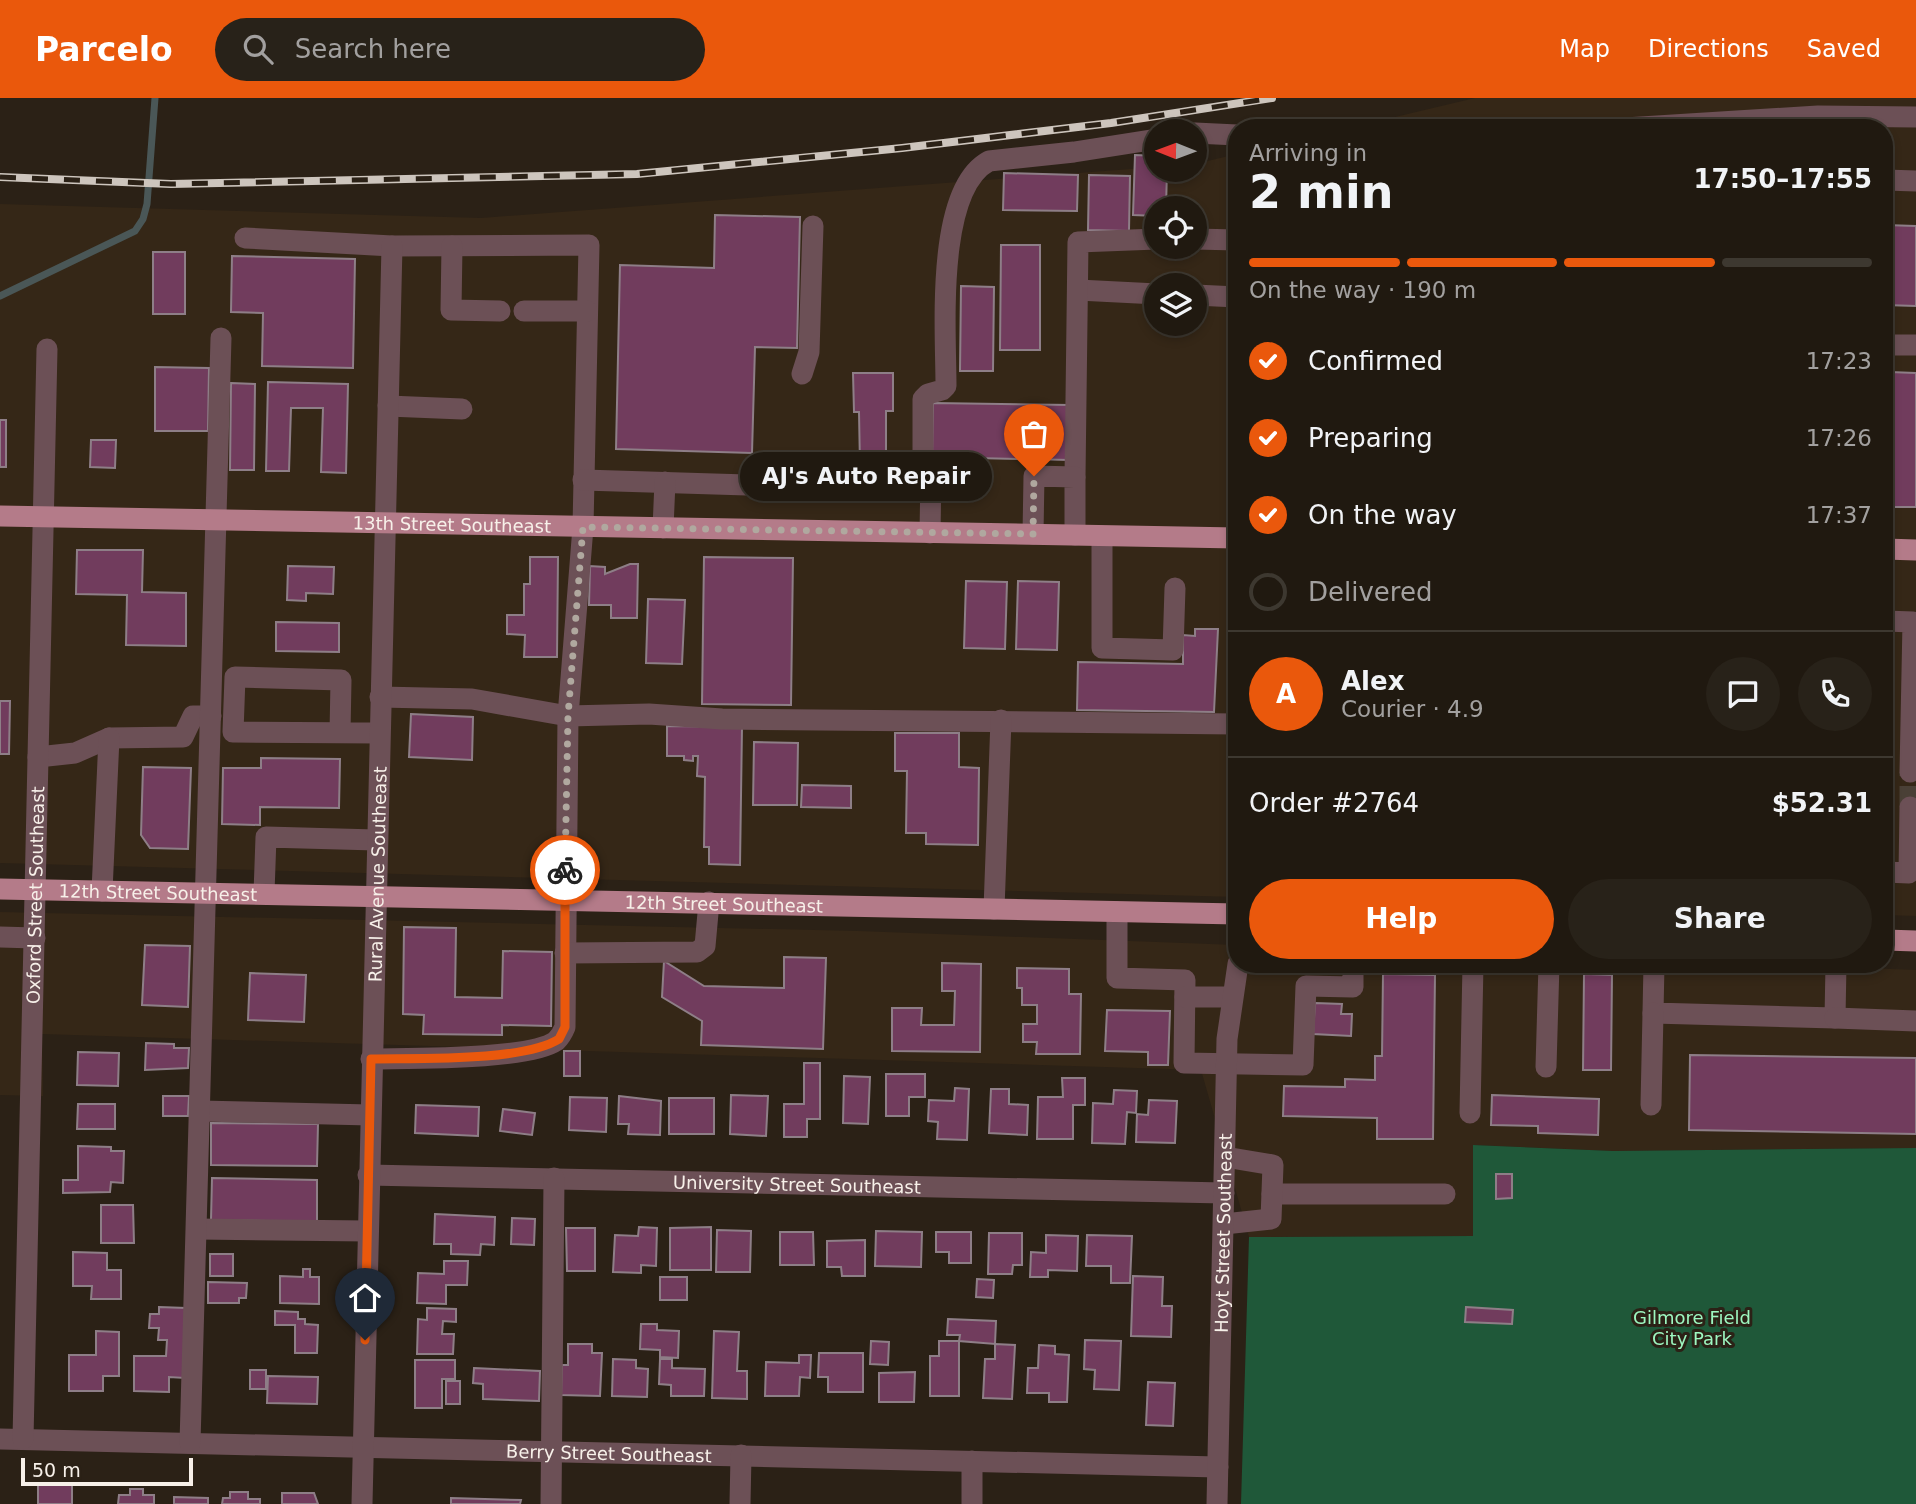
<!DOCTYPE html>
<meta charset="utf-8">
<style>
:root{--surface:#201910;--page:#282219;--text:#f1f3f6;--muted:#a2a09f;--line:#3d3830;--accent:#ea580c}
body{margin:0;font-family:"DejaVu Sans",sans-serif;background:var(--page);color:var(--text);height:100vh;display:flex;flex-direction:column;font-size:26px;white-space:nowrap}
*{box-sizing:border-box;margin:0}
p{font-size:23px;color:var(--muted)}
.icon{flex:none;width:38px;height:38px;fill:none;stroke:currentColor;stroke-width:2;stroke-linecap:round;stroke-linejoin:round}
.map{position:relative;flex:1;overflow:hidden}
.details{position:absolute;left:1228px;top:21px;width:665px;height:854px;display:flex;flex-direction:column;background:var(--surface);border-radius:28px;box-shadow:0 4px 10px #0003,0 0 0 2px var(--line)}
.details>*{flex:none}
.needle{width:46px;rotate:271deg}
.tools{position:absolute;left:1144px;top:21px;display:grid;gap:14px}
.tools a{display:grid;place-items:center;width:63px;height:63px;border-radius:50%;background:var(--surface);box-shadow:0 4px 10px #0003,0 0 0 2px var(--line);font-size:35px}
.scale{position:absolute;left:21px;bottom:18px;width:172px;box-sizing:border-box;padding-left:7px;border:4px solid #f7f0e9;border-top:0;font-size:19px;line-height:24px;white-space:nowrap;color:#f7f0e9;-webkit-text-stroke:5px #2b2116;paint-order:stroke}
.pin{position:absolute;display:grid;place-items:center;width:60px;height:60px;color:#fff;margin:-72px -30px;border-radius:50% 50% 50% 0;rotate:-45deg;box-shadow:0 0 7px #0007}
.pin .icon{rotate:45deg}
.courier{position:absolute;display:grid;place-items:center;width:70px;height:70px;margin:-35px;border:5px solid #ea580c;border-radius:50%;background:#fff;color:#222;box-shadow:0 2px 9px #0007}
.bubble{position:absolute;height:49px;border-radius:24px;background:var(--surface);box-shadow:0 4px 10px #0003,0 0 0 2px var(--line);font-size:23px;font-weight:600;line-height:49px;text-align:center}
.headline em{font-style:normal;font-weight:600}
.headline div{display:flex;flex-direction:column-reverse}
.headline{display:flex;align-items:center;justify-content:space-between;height:119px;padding:0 21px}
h1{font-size:46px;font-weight:600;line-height:52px}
.bar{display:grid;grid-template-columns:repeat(4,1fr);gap:10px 7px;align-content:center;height:84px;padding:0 21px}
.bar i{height:9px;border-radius:5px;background:var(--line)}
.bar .selected{background:var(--accent)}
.bar p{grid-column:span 4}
.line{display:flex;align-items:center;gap:18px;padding:0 21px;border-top:2px solid var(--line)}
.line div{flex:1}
.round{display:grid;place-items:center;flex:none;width:74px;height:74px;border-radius:37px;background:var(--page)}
ol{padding:0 21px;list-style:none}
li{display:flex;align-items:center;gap:21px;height:77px}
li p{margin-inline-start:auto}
li .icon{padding:7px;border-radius:50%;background:var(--accent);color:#fff;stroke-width:4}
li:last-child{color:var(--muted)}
li i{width:38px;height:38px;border:4px solid var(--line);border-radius:50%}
.cta{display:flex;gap:14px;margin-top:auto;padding:14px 21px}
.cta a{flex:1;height:80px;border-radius:42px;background:var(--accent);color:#fff;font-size:28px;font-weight:600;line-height:80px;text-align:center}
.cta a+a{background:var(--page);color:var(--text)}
header{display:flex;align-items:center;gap:42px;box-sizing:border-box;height:98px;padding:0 35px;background:var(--accent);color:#fff}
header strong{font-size:33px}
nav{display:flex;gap:38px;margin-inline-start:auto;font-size:24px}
.search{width:490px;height:63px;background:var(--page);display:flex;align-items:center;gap:18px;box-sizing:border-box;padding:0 24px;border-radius:38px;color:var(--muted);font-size:26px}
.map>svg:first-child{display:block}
</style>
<header>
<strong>Parcelo</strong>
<div class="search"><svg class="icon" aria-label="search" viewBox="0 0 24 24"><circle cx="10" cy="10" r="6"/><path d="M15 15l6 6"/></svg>Search here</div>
<nav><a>Map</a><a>Directions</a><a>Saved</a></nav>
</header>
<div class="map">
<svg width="1916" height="1406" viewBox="0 0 1916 1406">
<rect width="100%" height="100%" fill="#2b2116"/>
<g fill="#352717" fill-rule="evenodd">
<polygon points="1475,0 1916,0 1916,818 1885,817 1885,30 1349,30"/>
<path d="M1237,56v743l-1237,-34v-659l481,14 676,-51v3h38v-6zM1157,110h38v39h-38zM1157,187h38v39h-38z"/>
<polygon points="0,814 858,833 1237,847 1237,866 1764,866 1916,872 1916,1050 1613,1053 1473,1047 1473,1138 1249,1139 1201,972 42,936 43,998 0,997"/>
</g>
<polygon fill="#1f5839" points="1473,1047 1613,1053 1916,1050 1916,1406 1241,1406 1249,1139 1473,1138"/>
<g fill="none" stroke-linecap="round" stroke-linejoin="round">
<polyline stroke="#4a5757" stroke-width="7" points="0,198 135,133 143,121 147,106 155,0"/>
</g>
<g fill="#713c5d" stroke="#8e7e87" stroke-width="2">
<polygon points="1135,57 1157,58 1157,72 1167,72 1166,110 1157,110 1157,118 1133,117"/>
<polygon points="1004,75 1078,77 1077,113 1003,112"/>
<polygon points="1089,77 1130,78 1129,133 1088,132"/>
<polygon points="715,117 800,119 797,250 755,249 752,355 616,351 620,167 714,170"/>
<polygon points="1885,127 1916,128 1916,208 1885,207"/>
<polygon points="1001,147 1040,147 1040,252 1000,252"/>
<rect x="153" y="154" width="32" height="62"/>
<polygon points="232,158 355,161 353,270 262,268 263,215 231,214"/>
<polygon points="961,188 994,189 993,273 960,273"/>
<polygon points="155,269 209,270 208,333 155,333"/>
<polygon points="1890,274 1916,275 1916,409 1885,409 1885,281 1890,281"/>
<polygon points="853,275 893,275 893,313 886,313 886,368 860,368 859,314 854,314"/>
<polygon points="268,284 348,286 346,375 321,374 323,310 291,310 289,373 266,373"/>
<polygon points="231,285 255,286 254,372 230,372"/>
<polygon points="933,305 1070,307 1069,362 932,359"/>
<rect x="0" y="322" width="6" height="47"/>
<polygon points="91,342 116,342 115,370 90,369"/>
<polygon points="77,452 143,452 142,494 186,495 186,548 126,547 127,497 76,496"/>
<polygon points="530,459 558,459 557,559 524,559 525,537 507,536 507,517 524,517 524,486 530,486"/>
<polygon points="704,459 793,460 791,607 702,606"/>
<polygon points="630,466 638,466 637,520 611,520 611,507 589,507 590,468 605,469 605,476"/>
<polygon points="288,468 334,469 333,496 306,495 306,503 287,502"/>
<polygon points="966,483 1007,484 1005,551 964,550"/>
<polygon points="1018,483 1059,484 1057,552 1016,551"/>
<polygon points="648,501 685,502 682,566 646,565"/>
<polygon points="276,524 339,525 339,554 276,553"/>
<polygon points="1195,531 1218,531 1214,614 1077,612 1078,564 1183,566 1183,537 1195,538"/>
<polygon points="0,603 10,603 9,656 0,656"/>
<polygon points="411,616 473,619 472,662 409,659"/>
<polygon points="667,628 742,629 740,767 709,766 709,749 704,749 705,679 697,678 698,658 693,658 693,663 684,662 684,658 667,658"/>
<polygon points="895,635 959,635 959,669 979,670 978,747 926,746 926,735 906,735 907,673 895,673"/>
<polygon points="754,644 798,645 797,707 753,707"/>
<polygon points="261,660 340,661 339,710 260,709 260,727 222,726 223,670 261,670"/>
<polygon points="143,669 191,670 188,751 150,750 141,737"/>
<polygon points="802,687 851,688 851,710 801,709"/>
<polygon points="404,829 456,830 455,899 502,900 503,853 552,854 551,928 502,927 502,937 423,936 424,917 403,916"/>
<polygon points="145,847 190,848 188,909 142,907"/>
<polygon points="784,859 826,860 823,951 701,947 702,923 662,899 664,863 704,888 784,890"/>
<polygon points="942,865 981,866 980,954 892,953 892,910 922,910 921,927 954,927 955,893 942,893"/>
<polygon points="1017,870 1069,871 1069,896 1081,896 1080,956 1036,956 1037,944 1023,944 1023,926 1037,926 1037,907 1022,907 1022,890 1017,890"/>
<polygon points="250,875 306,877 304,924 248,922"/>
<polygon points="1383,876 1435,877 1433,1041 1377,1041 1377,1020 1283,1018 1284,988 1345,989 1345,981 1375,982 1375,958 1382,958"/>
<polygon points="1584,876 1612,877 1611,972 1583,972"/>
<polygon points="1315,905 1342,906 1341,916 1352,916 1351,938 1313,936"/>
<polygon points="1107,912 1170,913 1168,967 1148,967 1148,954 1105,953"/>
<polygon points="146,945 174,946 174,950 189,950 188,970 145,972"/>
<rect x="564" y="953" width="16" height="25"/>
<polygon points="78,954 119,955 118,988 77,987"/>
<polygon points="1690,957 1916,960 1916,1036 1689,1032"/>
<polygon points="804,965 820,965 820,1021 807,1021 807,1039 784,1039 784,1006 804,1006"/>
<polygon points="886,976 925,976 925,999 909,999 909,1018 886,1018"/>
<polygon points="844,978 870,979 868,1026 843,1025"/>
<polygon points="1062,980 1085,980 1085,1007 1073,1007 1073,1041 1037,1041 1038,999 1063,999"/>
<polygon points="955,990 969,991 967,1042 937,1041 938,1024 928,1023 929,1002 954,1003"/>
<polygon points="991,991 1009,991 1009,1006 1028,1007 1027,1037 989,1035"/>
<polygon points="1114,992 1137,993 1136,1015 1127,1014 1125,1046 1092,1045 1093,1005 1113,1006"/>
<polygon points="731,997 768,998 766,1038 730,1036"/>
<polygon points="1492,997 1599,1001 1598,1037 1538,1035 1538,1028 1491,1027"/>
<polygon points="163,998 189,998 188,1018 163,1018"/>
<polygon points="619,998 661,1003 660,1037 628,1036 629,1026 618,1026"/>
<polygon points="570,999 607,1000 606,1034 569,1032"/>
<rect x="669" y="1000" width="45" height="36"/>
<polygon points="1149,1002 1177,1003 1175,1045 1136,1044 1137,1016 1148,1017"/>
<polygon points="78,1006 115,1006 115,1031 77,1031"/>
<polygon points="416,1007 479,1009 478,1038 415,1035"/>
<polygon points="503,1011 535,1015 532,1037 500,1033"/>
<polygon points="211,1025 318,1026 317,1068 211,1067"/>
<polygon points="78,1048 111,1049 111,1053 124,1053 123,1085 111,1084 110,1094 63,1095 63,1082 78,1082"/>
<polygon points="1496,1076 1512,1076 1512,1100 1496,1101"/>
<polygon points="212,1080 317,1082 317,1124 211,1122"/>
<polygon points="101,1107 133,1107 134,1145 101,1145"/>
<polygon points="435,1116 495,1119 494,1147 481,1146 480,1157 451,1156 451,1146 434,1146"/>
<polygon points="512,1120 535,1121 534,1147 511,1146"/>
<polygon points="639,1129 657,1130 656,1168 641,1167 641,1175 613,1174 615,1137 638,1138"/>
<polygon points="711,1129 711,1172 670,1172 670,1130"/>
<polygon points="566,1130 595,1130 595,1173 567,1173"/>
<polygon points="717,1132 751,1133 750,1174 716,1174"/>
<polygon points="876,1133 922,1134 921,1169 875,1168"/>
<polygon points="780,1134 813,1134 814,1167 780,1167"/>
<polygon points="936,1134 971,1134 971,1165 949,1165 949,1154 936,1154"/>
<polygon points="989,1135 1022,1135 1022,1167 1013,1167 1012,1176 988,1176"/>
<polygon points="1046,1137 1078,1138 1077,1173 1048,1172 1048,1179 1030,1179 1031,1154 1046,1155"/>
<polygon points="1087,1137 1132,1138 1130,1185 1111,1185 1111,1168 1086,1168"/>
<polygon points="865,1142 865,1178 842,1178 841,1169 827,1169 827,1143"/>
<polygon points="73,1154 107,1155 107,1172 121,1172 121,1201 91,1201 92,1188 73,1188"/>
<rect x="210" y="1156" width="23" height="22"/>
<polygon points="444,1163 468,1163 467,1187 446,1187 446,1206 417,1205 418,1175 444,1176"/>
<polygon points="303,1171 310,1171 310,1179 319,1179 319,1206 280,1205 280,1178 303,1179"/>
<polygon points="1133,1178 1163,1179 1162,1208 1172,1208 1171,1239 1131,1238"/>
<rect x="660" y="1179" width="27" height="23"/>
<polygon points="977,1181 994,1182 993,1200 976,1199"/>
<polygon points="208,1184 247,1185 246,1200 239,1200 239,1205 208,1205"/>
<polygon points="159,1209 186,1210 185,1280 169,1279 169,1294 134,1293 134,1258 166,1258 167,1242 158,1242 159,1230 149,1230 150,1216 159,1216"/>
<polygon points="1466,1209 1513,1212 1512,1226 1465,1224"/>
<polygon points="427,1210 456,1211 456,1224 443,1223 442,1236 454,1236 453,1256 417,1256 418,1221 427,1222"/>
<polygon points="275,1213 298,1214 298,1221 305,1221 305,1226 318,1227 317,1255 295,1255 295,1227 275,1227"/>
<polygon points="948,1221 996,1223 995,1246 959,1243 960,1237 947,1237"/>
<polygon points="641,1226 657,1226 657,1232 679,1233 678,1260 660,1259 660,1252 640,1251"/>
<polygon points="96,1233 119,1234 119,1278 103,1278 103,1293 69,1293 69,1257 96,1257"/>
<polygon points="714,1233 739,1234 737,1273 747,1273 747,1301 712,1300"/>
<polygon points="1085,1242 1121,1243 1119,1292 1094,1291 1095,1272 1084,1271"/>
<polygon points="871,1243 889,1244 888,1267 870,1266"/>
<polygon points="939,1243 959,1243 959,1298 930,1298 930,1258 939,1258"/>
<polygon points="568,1246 592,1246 592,1255 602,1255 600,1298 561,1297 562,1267 568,1267"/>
<polygon points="995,1246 1015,1247 1012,1301 983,1300 985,1261 995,1261"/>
<polygon points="1039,1247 1055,1248 1055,1256 1069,1257 1067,1304 1049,1304 1049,1295 1027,1295 1028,1270 1038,1270"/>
<polygon points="819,1255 863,1255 863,1294 828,1294 828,1279 818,1279"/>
<polygon points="799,1257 811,1257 810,1280 800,1279 799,1298 765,1298 766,1264 799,1265"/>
<polygon points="613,1261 636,1262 636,1270 648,1271 647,1299 612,1298"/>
<polygon points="660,1261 672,1261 672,1270 705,1271 704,1298 671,1298 671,1287 659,1286"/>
<polygon points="415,1262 455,1262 455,1281 442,1281 442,1310 415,1310"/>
<polygon points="474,1270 540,1273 539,1303 483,1301 483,1286 473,1285"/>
<rect x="250" y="1272" width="16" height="19"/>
<polygon points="915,1274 914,1304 879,1304 879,1275"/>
<polygon points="268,1278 318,1279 317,1306 267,1305"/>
<rect x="446" y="1283" width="14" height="23"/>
<polygon points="1148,1284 1175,1285 1173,1328 1146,1327"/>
<rect x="38" y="1386" width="34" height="20"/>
<polygon points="130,1391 143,1391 143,1397 154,1397 154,1406 118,1406 119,1397 130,1397"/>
<polygon points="230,1394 248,1394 248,1401 260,1401 260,1406 222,1406 223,1400 230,1400"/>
<polygon points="282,1395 314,1395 318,1406 282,1406"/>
<polygon points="174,1399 208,1400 208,1406 174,1406"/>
<polygon points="451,1400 521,1402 520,1406 451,1406"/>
</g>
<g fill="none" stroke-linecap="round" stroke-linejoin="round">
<polyline stroke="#4a4036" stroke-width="21" stroke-dasharray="21 10" stroke-linecap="butt" points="1910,709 1910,674"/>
<g stroke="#6c5056" stroke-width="21">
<polyline points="1625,30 1818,18 1916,19"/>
<polyline points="1195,35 1237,37"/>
<polyline points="1885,82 1916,83"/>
<path d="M245,140l147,8 197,-1 -6,282 -15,189 -3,311c-2,5 -5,10 -9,14 -27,19 -148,17 -185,18"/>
<polyline points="1195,141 1237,142"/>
<polyline points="452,148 451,212 500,213"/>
<polyline points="1078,192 1157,196"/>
<polyline points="1195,197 1237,199"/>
<polyline points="524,213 587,213"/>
<polyline points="1885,247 1916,247"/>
<polyline points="802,276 809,254 813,128"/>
<polyline points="388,308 462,311"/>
<polyline points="1075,379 1078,144 1157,141"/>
<polyline points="583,382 747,387"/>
<polyline points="663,430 665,384"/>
<path d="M930,435l1,-60 -8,-20v-54l5,-5 14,-4 4,-4c0,-55 -11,-196 43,-225l85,-9 83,-13"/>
<polyline points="1033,436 1034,378 1075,379 1075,437"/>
<polyline points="1102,438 1102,550 1173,552 1175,490"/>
<polyline points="1885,523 1913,524 1910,674"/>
<polyline points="380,599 472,601 568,618 649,616 722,621 1237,626"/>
<polyline points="340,635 341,582 235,579 233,634 379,635"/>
<polyline points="38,659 75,655 109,640 183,639 193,618 211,618"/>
<polyline points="1885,774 1909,775 1910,709"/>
<polyline points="102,793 109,640"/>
<polyline points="264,795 266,739 376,742"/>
<polyline points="994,811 1001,622"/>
<polyline points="1117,814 1117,880 1185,882 1184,965 1303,967 1306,888 1353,889 1353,866"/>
<polyline points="0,839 35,840"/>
<polyline points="565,855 697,854 705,848 709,804"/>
<polyline points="1654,866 1653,915 1835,920 1836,866"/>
<polyline points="1185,899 1231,899"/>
<polyline points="1835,920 1916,923"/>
<polyline points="1546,969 1549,866"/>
<polyline points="1651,1007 1653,915"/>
<polyline points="200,1013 370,1017"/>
<polyline points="1470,1015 1473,866"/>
<path id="s1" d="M368,1077l856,18"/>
<polyline points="1272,1096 1445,1096"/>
<polyline points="1224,1126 1271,1121 1273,1067 1225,1059"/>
<polyline points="197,1131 367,1133"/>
<path id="s2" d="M0,1341l1218,28"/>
<path id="s3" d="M23,1341l24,-1090"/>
<polyline points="190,1345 221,240"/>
<path id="s4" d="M362,1406l30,-1258"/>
<polyline points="551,1406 554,1080"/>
<polyline points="740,1406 741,1357"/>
<polyline points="972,1406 972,1363"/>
<path id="s5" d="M1217,1406l10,-465 11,-75"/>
</g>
<g stroke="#b47b89" stroke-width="21">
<path id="s6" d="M0,418l1237,22"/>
<polyline points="1885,451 1916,452"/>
<path id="s7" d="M0,791l1237,25"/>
<polyline points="1885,842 1916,843"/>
</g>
<defs>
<polyline id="rail" points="0,79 171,86 637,76 902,50 1111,25 1272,0"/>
</defs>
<use href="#rail" stroke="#cdc5bd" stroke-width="8"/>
<use href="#rail" stroke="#2b2116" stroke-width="5" stroke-dasharray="16" stroke-linecap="butt"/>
</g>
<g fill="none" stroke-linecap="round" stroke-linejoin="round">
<polyline stroke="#b0a89f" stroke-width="7" stroke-dasharray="0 12.6" points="565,772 568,618 583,429 1033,436 1034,378"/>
<path stroke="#ea580c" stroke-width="9" d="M365,1242l6,-281c44,-1 152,3 188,-20l6,-12v-157"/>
</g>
<g text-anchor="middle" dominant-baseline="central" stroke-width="6" stroke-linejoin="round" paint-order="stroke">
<g font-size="18" fill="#f7f0e9" stroke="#2b2116">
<text stroke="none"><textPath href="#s6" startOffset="452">13th Street Southeast</textPath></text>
<text stroke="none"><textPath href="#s4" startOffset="630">Rural Avenue Southeast</textPath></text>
<text stroke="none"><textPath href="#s7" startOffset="158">12th Street Southeast</textPath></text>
<text stroke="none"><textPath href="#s3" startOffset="544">Oxford Street Southeast</textPath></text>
<text stroke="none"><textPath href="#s7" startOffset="724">12th Street Southeast</textPath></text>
<text stroke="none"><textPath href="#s1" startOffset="429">University Street Southeast</textPath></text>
<text stroke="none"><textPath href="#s5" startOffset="271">Hoyt Street Southeast</textPath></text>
<text stroke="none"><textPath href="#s2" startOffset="609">Berry Street Southeast</textPath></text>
</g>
<g font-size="18" fill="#9df7c0" stroke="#2b2116">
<text x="1692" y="1219">Gilmore Field<tspan x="1692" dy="21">City Park</tspan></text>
</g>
</g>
</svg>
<div class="tools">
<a><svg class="needle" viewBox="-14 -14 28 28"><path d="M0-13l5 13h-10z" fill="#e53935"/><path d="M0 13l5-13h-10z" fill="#a2a09f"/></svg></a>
<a><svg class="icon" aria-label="locate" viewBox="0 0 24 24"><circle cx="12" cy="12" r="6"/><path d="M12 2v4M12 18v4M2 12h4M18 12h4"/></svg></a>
<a><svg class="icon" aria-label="layers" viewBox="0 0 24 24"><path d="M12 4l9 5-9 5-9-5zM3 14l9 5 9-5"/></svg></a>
</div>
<div class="scale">50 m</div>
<div class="pin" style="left:1034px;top:378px;background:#ea580c"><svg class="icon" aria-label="bag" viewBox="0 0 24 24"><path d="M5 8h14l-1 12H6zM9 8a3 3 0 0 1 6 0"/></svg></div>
<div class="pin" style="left:365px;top:1242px;background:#1f2937"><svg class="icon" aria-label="home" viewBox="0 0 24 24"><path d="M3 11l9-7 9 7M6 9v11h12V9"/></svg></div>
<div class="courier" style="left:565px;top:772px"><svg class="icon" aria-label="bike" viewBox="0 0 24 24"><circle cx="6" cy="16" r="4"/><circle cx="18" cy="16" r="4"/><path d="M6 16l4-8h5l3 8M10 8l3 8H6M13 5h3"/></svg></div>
<div class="bubble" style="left:740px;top:354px;width:252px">AJ's Auto Repair</div>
<section class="details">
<div class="headline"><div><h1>2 min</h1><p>Arriving in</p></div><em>17:50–17:55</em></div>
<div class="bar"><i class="selected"></i><i class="selected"></i><i class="selected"></i><i></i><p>On the way · 190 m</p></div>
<ol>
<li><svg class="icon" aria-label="check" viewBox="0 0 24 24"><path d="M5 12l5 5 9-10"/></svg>Confirmed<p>17:23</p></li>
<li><svg class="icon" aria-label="check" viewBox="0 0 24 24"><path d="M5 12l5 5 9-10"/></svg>Preparing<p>17:26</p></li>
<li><svg class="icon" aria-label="check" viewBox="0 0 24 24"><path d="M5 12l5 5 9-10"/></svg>On the way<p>17:37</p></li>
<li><i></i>Delivered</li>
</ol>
<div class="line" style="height:126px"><b class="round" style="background:var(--accent);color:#fff">A</b><div><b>Alex</b><p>Courier · 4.9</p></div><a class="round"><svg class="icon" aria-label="chat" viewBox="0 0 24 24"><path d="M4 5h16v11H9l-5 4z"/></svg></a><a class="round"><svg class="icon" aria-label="phone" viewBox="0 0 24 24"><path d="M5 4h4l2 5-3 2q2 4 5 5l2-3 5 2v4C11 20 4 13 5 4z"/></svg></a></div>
<div class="line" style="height:91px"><div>Order #2764</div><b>$52.31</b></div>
<div class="cta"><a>Help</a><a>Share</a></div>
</section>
</div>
